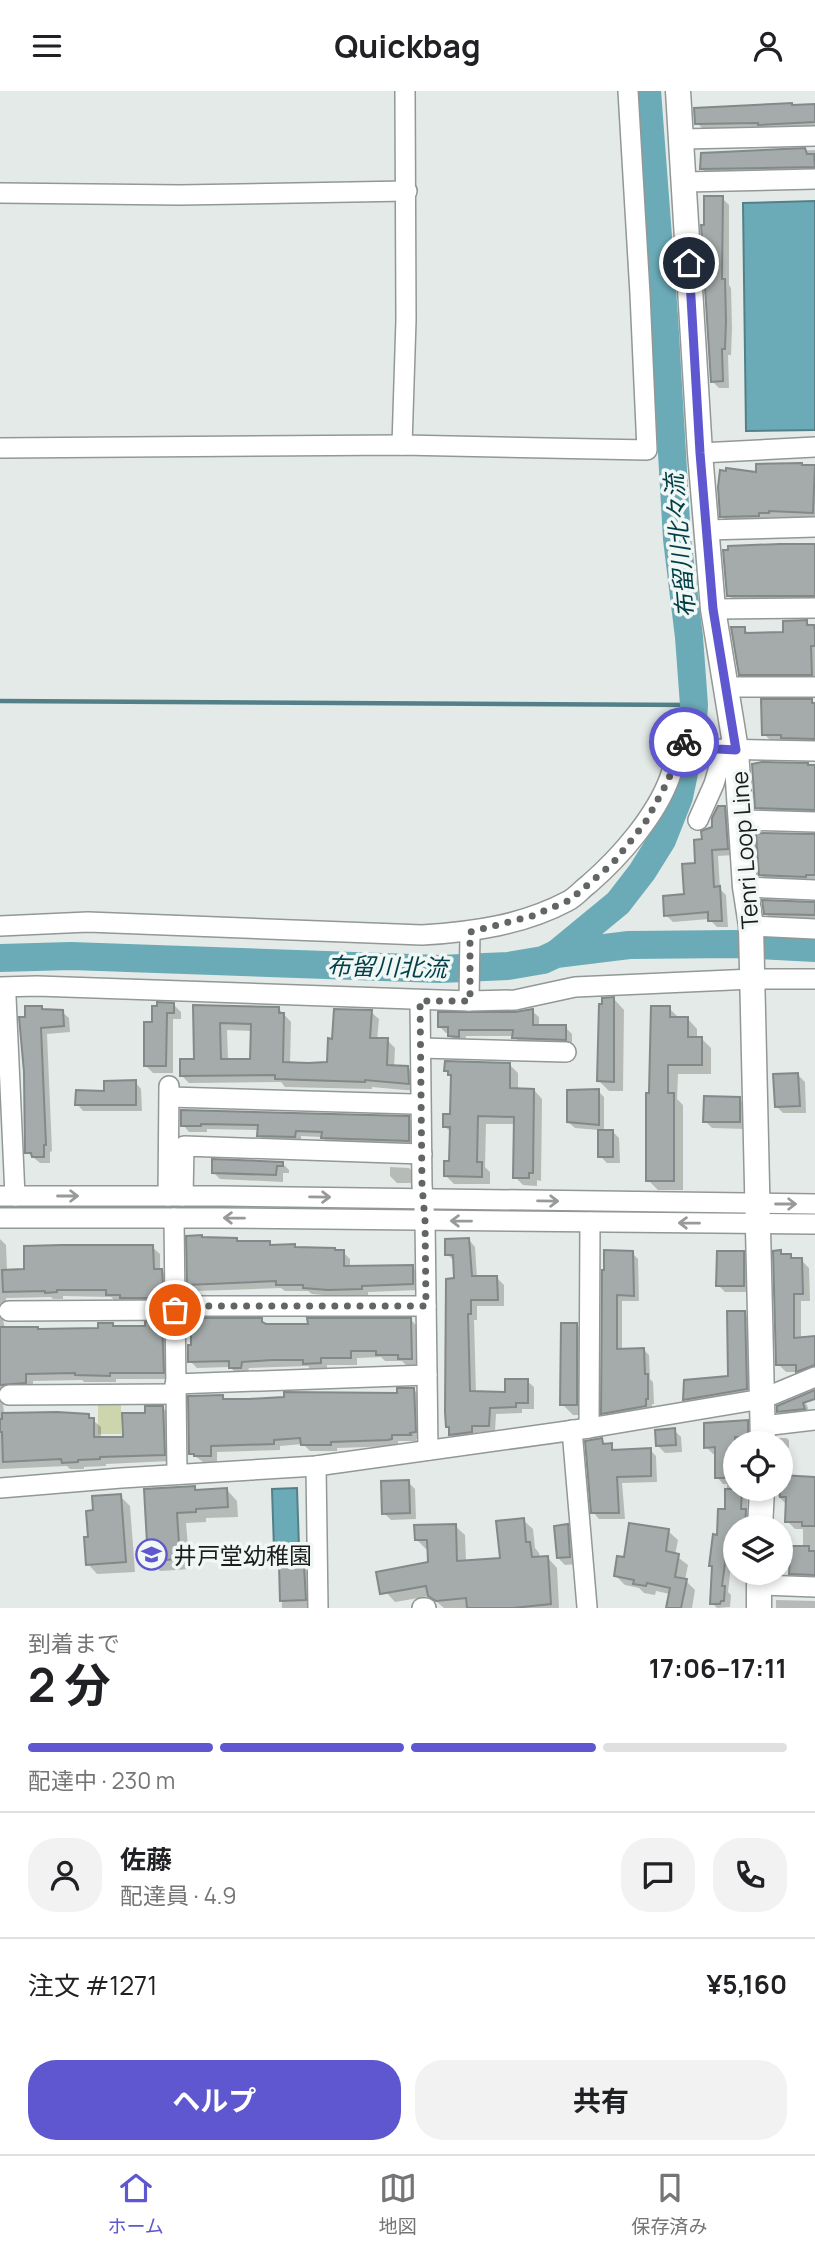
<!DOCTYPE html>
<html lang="ja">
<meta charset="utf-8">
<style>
:root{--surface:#fff;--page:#f2f2f2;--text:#202124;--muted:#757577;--line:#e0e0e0;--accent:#5e57cf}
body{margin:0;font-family:Manrope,"Noto Sans JP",sans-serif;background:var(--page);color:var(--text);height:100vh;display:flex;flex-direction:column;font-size:26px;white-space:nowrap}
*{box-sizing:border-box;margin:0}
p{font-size:23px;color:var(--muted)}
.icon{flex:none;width:38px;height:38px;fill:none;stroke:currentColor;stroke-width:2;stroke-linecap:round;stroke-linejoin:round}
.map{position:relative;height:1517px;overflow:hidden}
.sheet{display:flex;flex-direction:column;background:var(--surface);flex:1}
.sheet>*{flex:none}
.tools{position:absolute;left:723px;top:1340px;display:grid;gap:14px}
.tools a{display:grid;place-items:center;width:70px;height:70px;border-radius:50%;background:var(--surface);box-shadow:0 4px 10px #0003;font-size:35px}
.pin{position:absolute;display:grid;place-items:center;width:60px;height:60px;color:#fff;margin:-30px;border:4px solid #fff;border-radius:50%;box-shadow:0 2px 7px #0007}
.courier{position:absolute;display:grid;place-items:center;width:70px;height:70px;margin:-35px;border:5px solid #5e57cf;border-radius:50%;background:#fff;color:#222;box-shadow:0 2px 9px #0007}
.overview em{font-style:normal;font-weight:700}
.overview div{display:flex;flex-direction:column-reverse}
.overview{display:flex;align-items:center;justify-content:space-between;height:119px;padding:0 28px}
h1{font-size:46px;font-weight:700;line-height:52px}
.bar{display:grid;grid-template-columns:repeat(4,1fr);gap:10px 7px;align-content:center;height:84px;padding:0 28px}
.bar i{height:9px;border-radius:5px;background:var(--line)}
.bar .on{background:var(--accent)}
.bar p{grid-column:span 4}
.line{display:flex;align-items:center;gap:18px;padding:0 28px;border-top:2px solid var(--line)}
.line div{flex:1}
.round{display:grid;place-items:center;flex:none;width:74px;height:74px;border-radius:28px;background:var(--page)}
.cta{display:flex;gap:14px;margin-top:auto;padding:14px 28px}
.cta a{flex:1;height:80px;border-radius:28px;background:var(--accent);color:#fff;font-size:28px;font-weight:700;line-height:80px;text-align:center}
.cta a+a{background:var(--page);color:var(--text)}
header{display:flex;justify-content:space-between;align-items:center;height:91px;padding:0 28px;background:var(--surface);font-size:32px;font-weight:700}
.tabs{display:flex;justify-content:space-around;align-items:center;height:98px;border-top:2px solid var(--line);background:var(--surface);font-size:19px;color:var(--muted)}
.tabs a{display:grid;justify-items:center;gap:4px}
.tabs .on{color:var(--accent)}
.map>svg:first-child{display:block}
</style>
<header><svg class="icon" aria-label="menu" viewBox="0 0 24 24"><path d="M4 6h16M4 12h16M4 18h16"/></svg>Quickbag<svg class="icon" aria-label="person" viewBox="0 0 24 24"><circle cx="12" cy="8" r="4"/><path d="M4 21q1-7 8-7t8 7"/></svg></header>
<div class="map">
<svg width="815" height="1517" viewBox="0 0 815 1517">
<rect width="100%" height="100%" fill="#e4eae7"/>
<polygon fill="#ccd5ab" points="121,1311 121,1343 98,1343 98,1312"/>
<g fill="#6babb7" stroke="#538088" stroke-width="2">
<polygon points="815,110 815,339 746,340 743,112"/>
<polygon points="297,1397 299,1457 274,1458 272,1398"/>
</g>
<g fill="#0003" fill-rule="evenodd">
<polygon points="815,15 815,37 704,39 697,32"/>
<polygon points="815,59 815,82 709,85 702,78 703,63"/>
<polygon points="722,107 729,114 729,194 731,197 732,238 731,264 728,264 729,297 719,297 712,290 706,135"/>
<polygon points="757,375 815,375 815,428 775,426 775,428 729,432 722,426 758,383"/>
<polygon points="815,455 815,511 735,511 729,504 730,461"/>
<polygon points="806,531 815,537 815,590 747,590 740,583 744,538 750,543 785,542"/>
<polygon points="811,610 815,614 815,652 770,649 764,643"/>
<polygon points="815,674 815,723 763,722 757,716 754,675"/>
<polygon points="724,716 731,723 734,764 718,765 720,798 726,804 728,836 717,836 709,828 673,831 666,824 686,805 704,750 714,737"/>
<polygon points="815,745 815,791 766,789 761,784"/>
<polygon points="815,813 815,829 771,827 766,823"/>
<polygon points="614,908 624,919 623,1000 609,1000 598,989"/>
<polygon points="174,914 181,921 181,928 173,928 173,982 153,982 146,975 154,933"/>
<path d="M195,916l83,1 13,14 -1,42h39l5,-24 37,-28 8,7 -2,21h10l8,8 -1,19 14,1 8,8v15l-44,-4v2l-87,-2 -4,-5 -92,1 -8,-8 14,-14zM227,939l25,1v29h-24z"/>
<polygon points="41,917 44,920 62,921 69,927 70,941 47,943 52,1060 50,1061 50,1072 40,1072 27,1061 27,927"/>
<polygon points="669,917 679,927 688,928 697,938 697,947 701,947 711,957 711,983 678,983 677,1008 683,1014 683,1099 658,1099 648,1089 650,1004"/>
<polygon points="532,920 539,926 539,936 565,936 572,943 572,955 521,953 514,945 466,945 465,952 456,952 449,942 446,942 440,936"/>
<polygon points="509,973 518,982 518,999 534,999 542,1008 541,1090 537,1089 537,1095 523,1094 515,1086 516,1033 486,1033 485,1076 490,1081 490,1093 454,1093 446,1085 451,1072 452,1042 444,1035 452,1025 453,987 446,979"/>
<polygon points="798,984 805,991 806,1022 783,1022 776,1015"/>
<polygon points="135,991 141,998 142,1020 83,1020 77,1013"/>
<polygon points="598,1000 604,1006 604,1041 612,1040 619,1047 620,1072 607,1072 600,1065 599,1039 575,1037 568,1031"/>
<polygon points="739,1008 746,1015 746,1038 712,1037 705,1030"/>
<polygon points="183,1020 408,1027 414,1033 415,1056 329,1053 322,1046 301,1045 301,1052 265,1051 259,1044 259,1039 207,1038 207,1041 189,1041 183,1034"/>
<polygon points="282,1072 289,1079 289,1082 283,1082 283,1091 220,1088 213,1081"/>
<polygon points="390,1076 409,1077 416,1084 416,1092 397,1092 390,1085"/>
<polygon points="0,1148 6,1154 7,1180 26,1180 152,1156 160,1163 160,1179 169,1186 169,1202 164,1202 164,1213 115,1210 111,1206 63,1205 63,1208 53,1208 51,1206 6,1207 6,1220 3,1229 5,1237 39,1240 100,1239 112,1233 116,1237 147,1237 162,1233 169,1240 170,1288 116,1288 116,1291 84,1291 82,1289 33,1290 33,1298 8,1300 3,1313 4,1321 12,1321 15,1324 88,1325 101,1336 101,1348 125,1347 147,1324 163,1317 170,1324 171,1370 106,1373 106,1375 84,1376 84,1378 70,1378 67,1375 0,1378"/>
<polygon points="236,1149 239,1152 269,1152 273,1155 343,1161 350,1168 350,1177 412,1176 419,1183 419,1199 368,1201 368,1204 336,1205 312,1203 308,1200 285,1200 281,1197 196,1200 189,1193"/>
<polygon points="469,1149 475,1156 477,1187 497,1187 504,1194 504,1215 477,1215 477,1229 474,1229 476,1302 506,1302 527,1290 534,1296 534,1318 522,1318 522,1322 496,1323 495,1341 478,1341 478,1347 458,1350 451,1343 451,1338 448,1335 455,1189 454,1170 447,1163"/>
<polygon points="780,1161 784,1165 790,1165 795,1169 801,1169 809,1177 810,1210 801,1210 801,1254 791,1258 798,1281 786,1281 778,1273"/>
<polygon points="632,1162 638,1168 639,1210 622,1210 622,1259 643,1258 649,1264 650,1288 653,1291 654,1313 652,1313 652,1320 609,1328 603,1322 604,1181"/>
<polygon points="743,1162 750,1169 750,1201 725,1201 718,1194"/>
<polygon points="744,1222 751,1229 753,1305 692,1315 685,1308 729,1286"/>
<polygon points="261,1229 267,1235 309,1235 411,1229 418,1236 418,1274 406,1274 402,1270 385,1270 381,1266 357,1267 357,1274 327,1274 327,1279 311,1279 308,1275 249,1277 247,1283 237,1283 230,1276 197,1277 190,1270"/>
<polygon points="577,1234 587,1245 587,1324 573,1324 562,1313"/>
<polygon points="413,1298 420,1305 421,1348 416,1348 417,1350 398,1350 398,1354 396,1355 337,1357 337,1360 310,1360 303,1353 280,1355 280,1359 217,1361 217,1371 203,1371 191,1362 222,1305 227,1310 399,1304"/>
<polygon points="800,1307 807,1314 810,1324 786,1327 779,1320"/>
<polygon points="747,1331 754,1338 754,1353 735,1353 735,1398 748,1398 747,1422 752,1427 752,1437 735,1437 728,1501 731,1504 730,1516 717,1517 712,1512 713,1477 711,1475 727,1419 727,1393 723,1393 717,1386 717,1363 713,1363 706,1356"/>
<polygon points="674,1339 681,1346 682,1361 665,1362 658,1355"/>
<polygon points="779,1347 786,1347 789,1349 789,1357 780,1357"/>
<polygon points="601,1349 617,1360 650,1359 656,1365 657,1391 622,1392 625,1428 599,1428 593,1421"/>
<polygon points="780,1384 785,1386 815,1387 815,1490 799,1490 791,1482 791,1475 785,1475 780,1470 780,1457 803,1457 803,1438 795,1438 787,1430 786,1413 778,1405"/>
<polygon points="408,1391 415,1398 416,1428 391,1429 384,1422"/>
<polygon points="194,1397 198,1400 227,1399 237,1410 238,1426 206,1427 206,1431 186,1432 190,1478 160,1480 150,1469 146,1400"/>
<polygon points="120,1405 130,1415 135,1481 97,1483 88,1473 89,1447 95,1421"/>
<polygon points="523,1429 533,1438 535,1457 539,1462 540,1468 548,1467 557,1477 559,1517 444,1517 430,1505 395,1511 386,1501 430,1473 430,1458 426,1458 416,1448 455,1435 465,1444 466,1471 502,1468"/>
<polygon points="567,1435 574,1442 577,1473 565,1474 558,1467"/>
<polygon points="668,1440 678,1449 675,1464 688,1474 685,1489 695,1499 692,1517 668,1517 670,1503 656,1500 655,1504 644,1502 639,1497 625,1494 615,1484 625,1468"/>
<polygon points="281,1477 304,1477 313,1486 314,1517 282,1517"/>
<polygon points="776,1509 815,1510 815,1517 776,1517"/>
</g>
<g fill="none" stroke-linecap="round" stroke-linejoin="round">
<polyline stroke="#538088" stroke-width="4.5" points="0,610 694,614"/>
<g stroke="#6babb7" stroke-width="28">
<polyline points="556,863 618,812 642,781 662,749 679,706 692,644 694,614 689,546 677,448 664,225 647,0"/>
<polyline points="0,867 71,865 440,878 508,875 543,869 556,863 629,854 735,853 815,857"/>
</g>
</g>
<g fill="#a4abaa" stroke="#838988" stroke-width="2" fill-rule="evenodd">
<polygon points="792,12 792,14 815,13 815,31 758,34 758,32 695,33 694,17"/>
<polygon points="805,57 807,63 814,63 815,76 700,78 701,62"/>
<polygon points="704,105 723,105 722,188 725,188 726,230 725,258 722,258 723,290 711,291 701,134 704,134"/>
<polygon points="802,372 802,374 815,374 813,422 769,420 769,422 759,422 759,425 720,426 718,396 720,379 726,380 726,377 756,381 756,373"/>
<polygon points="780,453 815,453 815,505 727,505 723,459 728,459 728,455"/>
<polygon points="807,529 807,534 814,534 815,540 815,555 811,555 812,584 739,584 731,536 745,536 745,542 783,541 783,530"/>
<polygon points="761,608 812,608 812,612 815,612 815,648 781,647 781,644 762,644"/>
<polygon points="762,671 808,672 808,674 815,674 815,719 755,717 752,673"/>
<polygon points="718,715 725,715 728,758 712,759 714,796 720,795 722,830 708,830 708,821 664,825 663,805 684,803 682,773 695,772 694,749 702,748 701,740 712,736 712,727"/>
<polygon points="756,742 815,743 815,784 806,784 806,786 759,784"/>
<polygon points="762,809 815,811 815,824 764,823"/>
<polygon points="614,906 614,991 597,990 599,913 602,913 602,907"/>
<polygon points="157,911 174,912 174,922 167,922 166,975 144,975 144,931 152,931 152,915 157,915"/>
<path d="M193,914l86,2v6h5l-1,49 25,1 19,-1 1,-24 4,1 2,-30 38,1 -2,28h18l-1,27 21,1 1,18 -44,-4v2l-90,-3v-4l-95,1v-17h14zM220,932l31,1 -1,35h-29z"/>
<polygon points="25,915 42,915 42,918 63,919 64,935 41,937 46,1054 44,1054 44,1066 32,1066 31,1062 25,1062 24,981 19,926 25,926"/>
<polygon points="651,915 670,915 670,926 688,926 688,946 702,946 702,974 668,974 668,1002 674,1002 674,1090 646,1090 646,1002 649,1002"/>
<polygon points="533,918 533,934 566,934 566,949 512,947 513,939 459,939 459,946 448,945 448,936 438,936 438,921 515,921"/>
<polygon points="445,970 510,972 510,997 534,998 533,1082 529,1082 529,1087 513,1087 514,1026 478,1025 477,1071 482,1071 482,1086 444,1085 444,1070 449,1070 450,1036 443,1036 443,1023 450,1023 451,984 448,984 448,980 444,980"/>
<polygon points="798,982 800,1015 775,1016 773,983"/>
<polygon points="136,989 136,1014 75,1014 76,999 104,1000 104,990"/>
<polygon points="599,998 599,1034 567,1031 567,999"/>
<polygon points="704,1005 740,1006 740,1031 703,1031"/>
<polygon points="181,1019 409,1025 409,1050 321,1047 322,1041 296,1040 295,1046 257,1045 258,1034 201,1033 201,1035 181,1035"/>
<rect x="598" y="1039" width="15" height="27"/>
<polygon points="212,1068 283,1071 283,1075 277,1075 276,1084 212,1082"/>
<polygon points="202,1144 202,1146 237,1147 237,1150 270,1150 270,1154 295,1153 295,1156 335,1157 335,1159 344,1159 344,1175 413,1174 413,1193 362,1195 362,1198 328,1199 303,1197 303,1194 276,1194 276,1190 187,1194 186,1145"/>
<polygon points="469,1147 472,1185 497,1185 498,1209 471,1209 471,1223 468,1223 470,1300 505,1301 505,1288 528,1288 528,1312 516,1312 516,1316 490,1317 489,1335 472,1335 472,1341 449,1344 449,1336 446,1336 445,1321 446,1188 454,1187 453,1164 445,1164 445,1148"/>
<polygon points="62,1154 153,1154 154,1178 162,1178 163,1196 158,1196 158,1207 120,1207 120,1204 106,1204 106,1199 57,1199 57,1201 45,1202 45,1200 3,1201 2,1179 24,1178 24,1155"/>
<polygon points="604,1159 633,1160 634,1205 617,1204 617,1258 644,1257 645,1283 648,1283 648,1308 646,1308 646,1315 601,1323 602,1179 604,1179"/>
<polygon points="781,1159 781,1163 791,1163 791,1167 802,1167 803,1203 794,1203 794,1247 815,1245 815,1274 796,1281 796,1274 776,1274 773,1160"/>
<polygon points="717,1160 744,1160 744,1195 716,1195"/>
<polygon points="727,1220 745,1220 747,1298 683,1309 684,1289 728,1285"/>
<polygon points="191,1227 262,1227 262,1231 266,1233 308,1233 307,1227 411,1227 412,1268 398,1268 398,1264 376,1264 376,1260 351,1260 351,1267 321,1267 321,1272 303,1273 303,1269 272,1269 242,1271 241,1277 229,1277 229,1270 188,1271 188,1254 191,1254"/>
<polygon points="145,1231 162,1231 164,1282 110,1282 110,1285 75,1284 75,1282 26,1283 26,1292 0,1294 0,1236 38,1236 38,1238 98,1237 98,1232 113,1232 113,1235 145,1235"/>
<polygon points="561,1232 577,1232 577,1314 560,1314"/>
<polygon points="397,1297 414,1297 416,1341 410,1342 411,1344 392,1344 392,1348 388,1349 331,1351 331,1354 301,1354 300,1347 274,1349 274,1353 211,1355 211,1365 194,1365 194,1363 189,1363 188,1305 223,1304 223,1308 249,1308 284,1306 284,1301 397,1302"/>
<polygon points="815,1299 815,1308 803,1312 805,1318 777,1321 777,1315"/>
<polygon points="145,1315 163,1315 165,1364 100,1366 100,1368 78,1369 78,1371 62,1372 61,1368 3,1371 2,1341 0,1341 0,1328 2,1328 2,1322 57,1321 89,1323 89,1327 94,1327 94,1346 123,1346 122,1322 145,1322"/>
<polygon points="748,1329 748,1346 735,1346 735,1387 715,1387 715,1356 704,1357 704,1332"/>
<polygon points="675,1337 676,1354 656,1355 655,1339"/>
<polygon points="602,1347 603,1353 612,1352 612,1359 651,1357 651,1385 617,1386 619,1422 591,1422 585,1350"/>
<polygon points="780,1384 815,1386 815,1435 802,1435 802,1431 785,1431 786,1406 780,1406"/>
<polygon points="409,1389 410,1422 382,1423 381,1390"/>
<polygon points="195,1395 195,1399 227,1397 228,1416 196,1418 196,1421 177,1422 180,1468 148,1470 144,1398"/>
<polygon points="725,1398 742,1398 741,1418 746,1418 745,1437 735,1437 735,1442 729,1441 722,1495 725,1495 724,1510 721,1510 720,1513 710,1513 712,1475 709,1475 713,1443 717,1444 718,1418 725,1418"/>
<polygon points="121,1403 126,1471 86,1474 84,1446 88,1446 86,1420 93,1419 92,1405"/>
<polygon points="524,1427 526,1451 530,1451 532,1466 548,1465 551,1513 513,1517 467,1517 466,1507 436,1510 428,1505 426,1495 380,1503 376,1481 428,1471 427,1449 415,1449 414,1434 456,1433 457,1470 500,1467 496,1430"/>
<polygon points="629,1432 669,1438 666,1460 679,1463 675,1486 687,1488 681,1517 666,1517 670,1497 647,1492 646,1495 633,1493 634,1489 614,1485 617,1465 624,1466"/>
<polygon points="568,1433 570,1466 557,1467 554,1435"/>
<polygon points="780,1455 809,1455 809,1460 815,1460 815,1484 789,1483 790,1468 780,1468"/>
<polygon points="279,1475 304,1475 306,1509 280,1510"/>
</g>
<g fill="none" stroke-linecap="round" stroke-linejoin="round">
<defs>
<g id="minor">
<polyline points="682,48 815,45"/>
<polyline points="685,91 815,88"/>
<polyline points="0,102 180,104 407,100"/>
<polyline points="402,354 406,229 405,0"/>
<polyline points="0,357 402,354 647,359 640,203 628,0"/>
<polyline points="700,362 815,356"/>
<polyline points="706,439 815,436"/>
<polyline points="713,518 815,517"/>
<polyline points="726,596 815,596"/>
<polyline points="698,729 714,693 724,658"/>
<polyline points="741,729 815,731"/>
<polyline points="745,796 815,799"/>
<path d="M0,835l88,-4 334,13c51,-3 101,-10 146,-34 8,-4 14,-12 21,-17 31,-27 67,-68 81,-107 4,-12 6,-25 9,-37l38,9 98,2"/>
<polyline points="751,835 815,838"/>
<polyline points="0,896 37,895 469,910 515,909 575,896 753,888 815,888"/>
<polyline points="6,906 15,1105"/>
<polyline points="420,910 422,1094 425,1129 428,1359"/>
<polyline points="469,910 470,841"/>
<polyline points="421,957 566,961"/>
<polyline points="170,1006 413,1013"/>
<polyline points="0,1105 223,1105 815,1113"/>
<polyline points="168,1105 169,995"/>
<polyline points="183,1105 184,1055 422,1063"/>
<polyline points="0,1127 221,1127 815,1133"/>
<polyline points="174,1127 177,1383"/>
<polyline points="175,1215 426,1215"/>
<polyline points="9,1220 175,1219"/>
<polyline points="175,1293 427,1284"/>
<polyline points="9,1304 176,1303"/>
<polyline points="763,1335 815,1329"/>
<polyline points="589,1337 590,1131"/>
<polyline points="572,1339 587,1516"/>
<polyline points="316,1375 318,1517"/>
<polyline points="0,1397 121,1387 316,1375 589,1337 762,1308 815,1286"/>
<polyline points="759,1494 815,1496"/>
<polyline points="422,1517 426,1517"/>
</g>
<g id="major">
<polyline points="678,0 700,362 713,518 736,659 745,796 751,835 763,1353"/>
<polyline points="760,1437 762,1398"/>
<polyline points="759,1517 759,1482"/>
</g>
</defs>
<use href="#minor" stroke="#929895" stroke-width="22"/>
<use href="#major" stroke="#929895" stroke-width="27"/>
<use href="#minor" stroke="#fff" stroke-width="19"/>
<use href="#major" stroke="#fff" stroke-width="24"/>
</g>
<defs><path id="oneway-shaft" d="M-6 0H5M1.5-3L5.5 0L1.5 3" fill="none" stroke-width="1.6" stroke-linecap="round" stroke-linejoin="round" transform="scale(1.75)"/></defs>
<g stroke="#989999">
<use href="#oneway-shaft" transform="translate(68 1105)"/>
<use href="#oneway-shaft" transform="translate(320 1106) rotate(1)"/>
<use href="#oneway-shaft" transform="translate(548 1110) rotate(1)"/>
<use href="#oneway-shaft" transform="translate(786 1113)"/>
<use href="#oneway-shaft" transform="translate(234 1127) rotate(-179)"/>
<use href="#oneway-shaft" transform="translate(461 1130) rotate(-179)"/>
<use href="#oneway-shaft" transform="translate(689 1132) rotate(-179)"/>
</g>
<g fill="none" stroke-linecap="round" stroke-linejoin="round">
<polyline stroke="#616563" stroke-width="7" stroke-dasharray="0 12.6" points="175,1219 175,1215 426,1215 425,1129 422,1094 420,910 470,910 470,841 532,825 570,809 613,772 645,732 669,688 678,649 684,651"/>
<polyline stroke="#5e57cf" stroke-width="9" points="684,651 718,658 736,659 713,518 700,362 689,172"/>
</g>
<defs>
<symbol id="school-ring" viewBox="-11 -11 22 22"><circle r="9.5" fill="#f1f7f4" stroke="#5e57cf" stroke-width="1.5"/><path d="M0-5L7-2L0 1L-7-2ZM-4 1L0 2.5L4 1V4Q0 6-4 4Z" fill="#5e57cf"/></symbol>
</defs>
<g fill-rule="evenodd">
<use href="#school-ring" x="134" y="1446" width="35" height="35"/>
</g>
<g text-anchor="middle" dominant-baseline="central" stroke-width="7" stroke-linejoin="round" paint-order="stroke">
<g font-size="23" fill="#1b1d1c" stroke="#f1f7f4">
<text transform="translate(744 759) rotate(-94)">Tenri Loop Line</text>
</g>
<g font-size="23" fill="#1b1d1c" stroke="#f1f7f4" text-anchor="start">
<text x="174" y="1464">井戸堂幼稚園</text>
</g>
<g font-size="24" font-style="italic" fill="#003f48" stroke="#f1f7f4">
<text transform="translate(679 455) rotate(-95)">布留川北々流</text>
<text transform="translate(387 875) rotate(1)">布留川北流</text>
</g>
</g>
</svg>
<div class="tools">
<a><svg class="icon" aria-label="locate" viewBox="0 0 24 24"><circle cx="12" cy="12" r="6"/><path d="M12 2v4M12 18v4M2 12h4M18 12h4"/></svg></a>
<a><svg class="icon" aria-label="layers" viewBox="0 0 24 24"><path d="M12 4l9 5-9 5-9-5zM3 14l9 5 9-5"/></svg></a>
</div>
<div class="pin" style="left:175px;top:1219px;background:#ea580c"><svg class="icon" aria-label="bag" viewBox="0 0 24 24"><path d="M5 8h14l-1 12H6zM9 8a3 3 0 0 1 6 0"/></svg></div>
<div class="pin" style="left:689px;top:172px;background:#1f2937"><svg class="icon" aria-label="home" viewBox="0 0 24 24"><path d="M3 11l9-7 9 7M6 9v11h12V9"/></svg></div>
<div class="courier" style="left:684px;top:651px"><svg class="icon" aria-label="bike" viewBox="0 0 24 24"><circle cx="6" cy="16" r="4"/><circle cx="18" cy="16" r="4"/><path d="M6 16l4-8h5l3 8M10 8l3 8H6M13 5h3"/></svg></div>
</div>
<section class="sheet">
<div class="overview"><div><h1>2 分</h1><p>到着まで</p></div><em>17:06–17:11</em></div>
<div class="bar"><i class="on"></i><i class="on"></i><i class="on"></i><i></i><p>配達中 · 230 m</p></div>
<div class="line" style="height:126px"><a class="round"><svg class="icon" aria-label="person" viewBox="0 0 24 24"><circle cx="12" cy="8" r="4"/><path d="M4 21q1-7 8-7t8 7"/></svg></a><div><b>佐藤</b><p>配達員 · 4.9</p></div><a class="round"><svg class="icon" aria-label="chat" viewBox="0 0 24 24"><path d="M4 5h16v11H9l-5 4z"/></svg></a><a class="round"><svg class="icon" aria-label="phone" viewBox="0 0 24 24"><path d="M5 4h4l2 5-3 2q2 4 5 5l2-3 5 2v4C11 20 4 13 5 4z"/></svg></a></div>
<div class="line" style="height:91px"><div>注文 #1271</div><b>¥5,160</b></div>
<div class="cta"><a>ヘルプ</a><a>共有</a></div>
</section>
<nav class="tabs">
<a class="on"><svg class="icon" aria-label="home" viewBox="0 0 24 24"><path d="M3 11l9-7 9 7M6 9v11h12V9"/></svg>ホーム</a>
<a><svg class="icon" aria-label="map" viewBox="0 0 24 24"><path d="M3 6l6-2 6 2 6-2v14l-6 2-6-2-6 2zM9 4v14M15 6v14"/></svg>地図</a>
<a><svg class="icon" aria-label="saved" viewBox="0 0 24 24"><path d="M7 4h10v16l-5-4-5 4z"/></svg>保存済み</a>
</nav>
